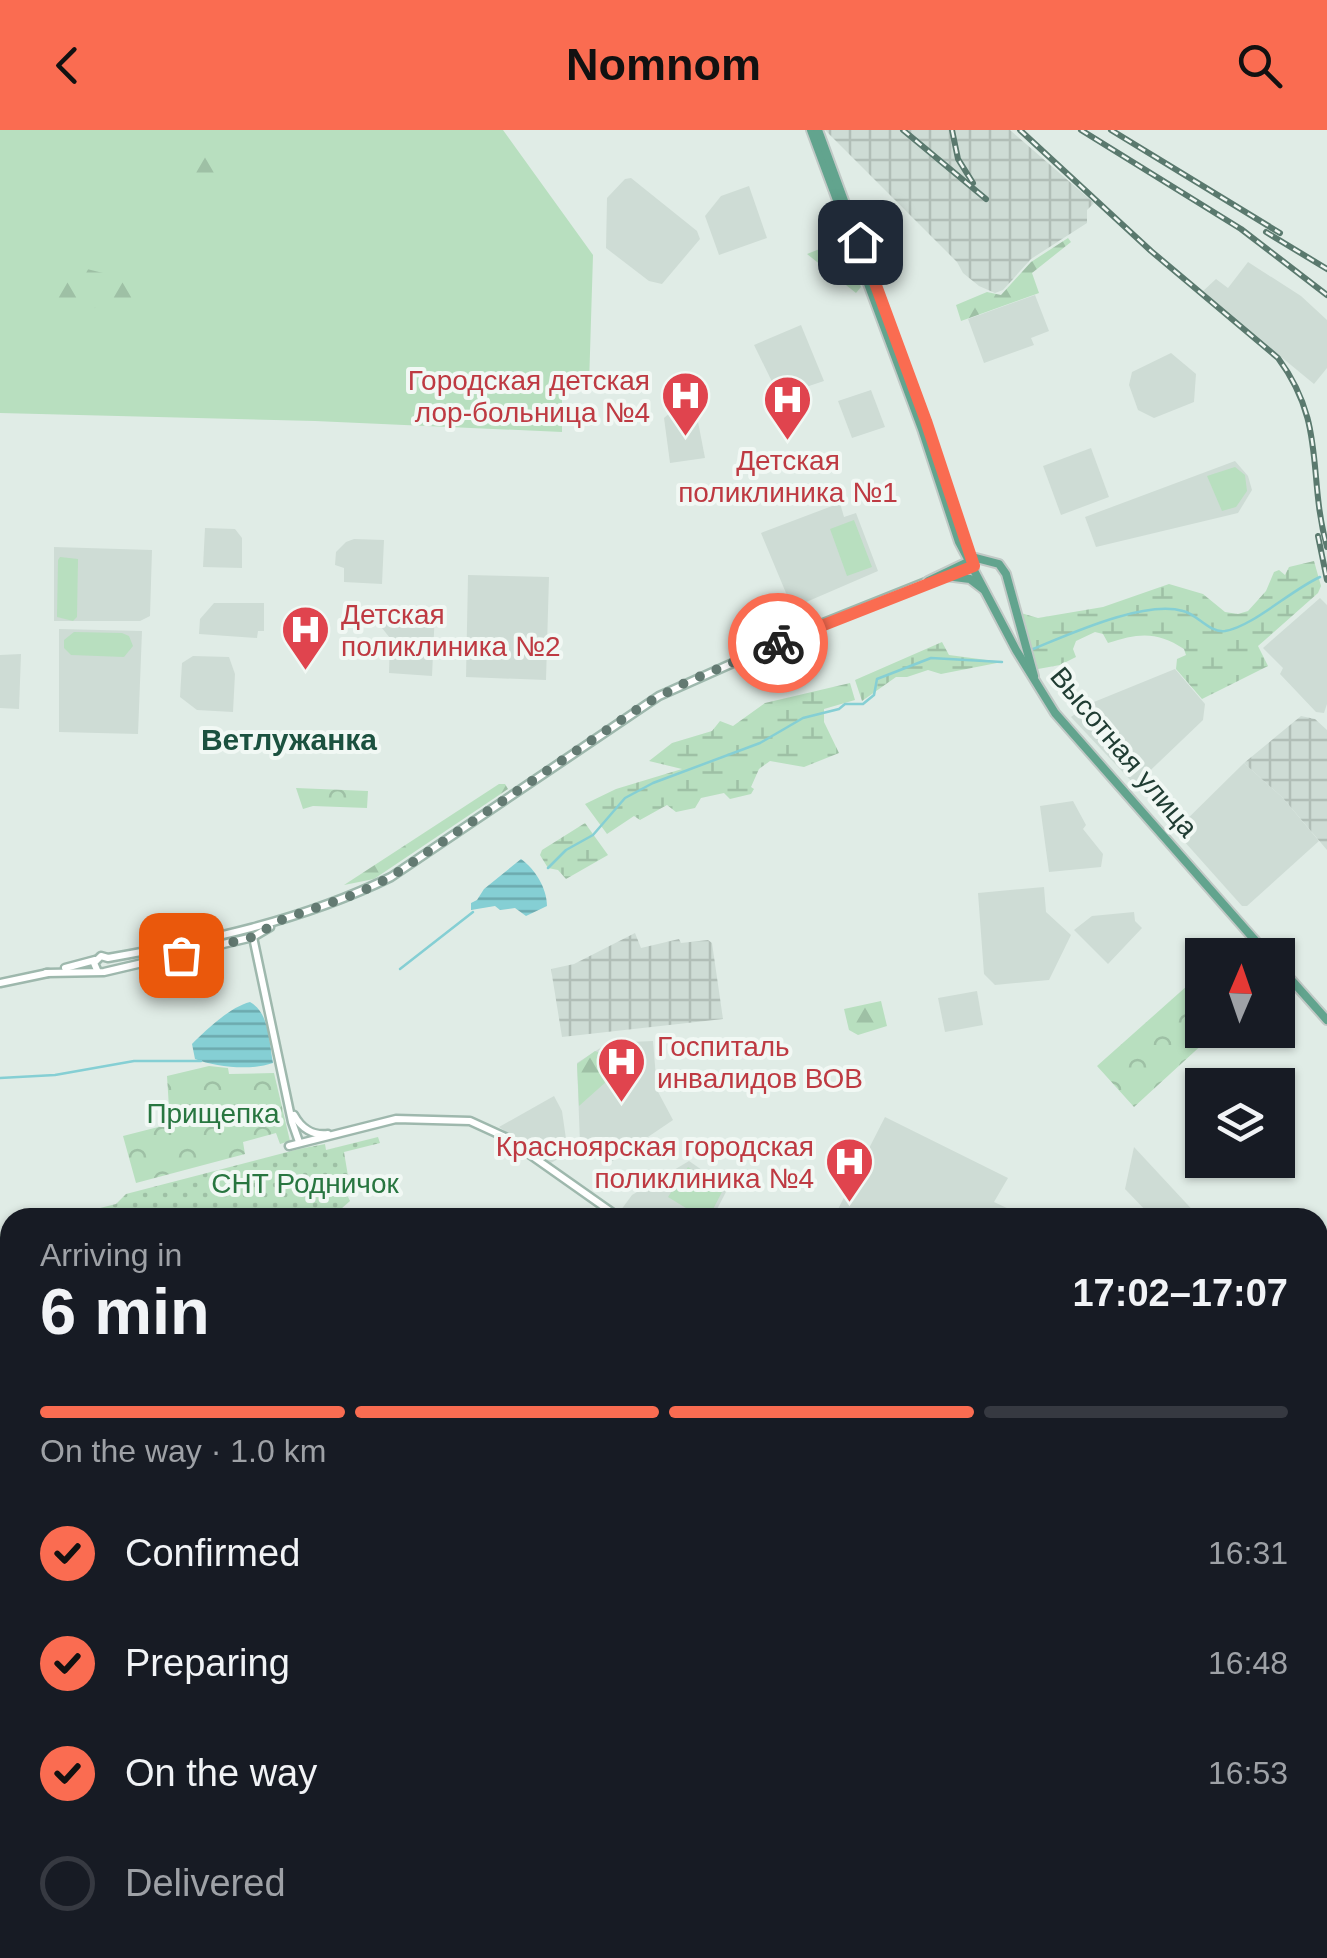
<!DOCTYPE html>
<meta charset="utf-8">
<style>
:root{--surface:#171b24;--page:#242831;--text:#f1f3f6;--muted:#9ea1a6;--line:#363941;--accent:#fa6c51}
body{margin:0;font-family:Arial,sans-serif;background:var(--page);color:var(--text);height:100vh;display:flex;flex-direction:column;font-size:38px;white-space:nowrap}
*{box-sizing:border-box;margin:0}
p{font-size:32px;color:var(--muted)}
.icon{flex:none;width:55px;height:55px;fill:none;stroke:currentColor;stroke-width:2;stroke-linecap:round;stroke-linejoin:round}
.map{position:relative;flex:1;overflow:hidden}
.panel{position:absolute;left:0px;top:1078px;width:1328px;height:752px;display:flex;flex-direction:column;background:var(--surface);border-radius:30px 30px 0 0;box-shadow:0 2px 8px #0004}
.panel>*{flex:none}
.needle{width:65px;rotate:2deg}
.fabs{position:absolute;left:1185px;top:808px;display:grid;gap:20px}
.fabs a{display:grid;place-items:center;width:110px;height:110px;border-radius:0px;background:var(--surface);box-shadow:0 2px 8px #0004;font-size:50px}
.pin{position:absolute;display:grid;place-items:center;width:85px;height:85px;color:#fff;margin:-42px;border-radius:20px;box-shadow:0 5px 15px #0006}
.courier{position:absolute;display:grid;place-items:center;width:100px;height:100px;margin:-50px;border:8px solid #fa6c51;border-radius:50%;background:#fff;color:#222;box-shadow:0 2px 12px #0007}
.overview em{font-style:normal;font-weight:700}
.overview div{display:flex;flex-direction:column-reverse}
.overview{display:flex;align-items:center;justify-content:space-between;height:170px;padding:0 40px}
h1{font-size:65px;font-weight:700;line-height:75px}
.bar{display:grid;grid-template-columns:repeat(4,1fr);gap:15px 10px;align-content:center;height:120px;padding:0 40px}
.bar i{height:12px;border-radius:8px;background:var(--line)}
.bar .current{background:var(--accent)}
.bar p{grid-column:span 4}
ol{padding:0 40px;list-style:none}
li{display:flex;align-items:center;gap:30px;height:110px}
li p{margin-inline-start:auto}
li .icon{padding:10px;border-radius:50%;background:var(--accent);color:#111;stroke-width:4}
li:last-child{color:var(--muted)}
li i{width:55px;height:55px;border:5px solid var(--line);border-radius:50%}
header{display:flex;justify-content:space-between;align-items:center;height:130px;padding:0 40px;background:var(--accent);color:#111;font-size:45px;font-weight:700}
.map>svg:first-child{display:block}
</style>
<header><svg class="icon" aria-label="back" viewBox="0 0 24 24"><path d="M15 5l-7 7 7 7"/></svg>Nomnom<svg class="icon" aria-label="search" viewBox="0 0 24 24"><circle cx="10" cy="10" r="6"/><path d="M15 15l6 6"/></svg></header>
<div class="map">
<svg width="1327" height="1828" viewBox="0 0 1327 1828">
<defs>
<pattern id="industrial-grid" width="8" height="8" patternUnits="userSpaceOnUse" patternTransform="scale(2.5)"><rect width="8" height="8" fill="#cedcd5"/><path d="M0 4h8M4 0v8" fill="none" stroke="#b1beb7"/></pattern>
<pattern id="forest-firs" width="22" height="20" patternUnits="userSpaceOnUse" patternTransform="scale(2.5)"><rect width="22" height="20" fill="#b8dfbf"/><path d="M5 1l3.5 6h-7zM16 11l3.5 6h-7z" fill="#9ec0a5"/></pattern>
<pattern id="wetland-marsh" width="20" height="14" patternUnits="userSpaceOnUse" patternTransform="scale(2.5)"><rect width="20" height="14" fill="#b8dfbf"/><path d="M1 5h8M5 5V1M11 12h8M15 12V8" fill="none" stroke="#9ec0a5"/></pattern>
<pattern id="park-crowns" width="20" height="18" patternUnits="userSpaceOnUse" patternTransform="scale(2.5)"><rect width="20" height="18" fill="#b8dfbf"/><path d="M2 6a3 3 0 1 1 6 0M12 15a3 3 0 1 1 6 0" fill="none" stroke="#9ec0a5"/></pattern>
<pattern id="garden-dots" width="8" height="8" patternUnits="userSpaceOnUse" patternTransform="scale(2.5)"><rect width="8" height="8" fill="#b8dfbf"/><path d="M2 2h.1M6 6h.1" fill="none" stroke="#9ec0a5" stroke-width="1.8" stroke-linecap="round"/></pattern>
<pattern id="water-rules" width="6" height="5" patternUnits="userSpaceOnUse" patternTransform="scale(2.5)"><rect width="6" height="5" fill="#85cfd4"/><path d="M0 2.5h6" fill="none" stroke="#6ca9ad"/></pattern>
</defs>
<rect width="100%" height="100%" fill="#e0ece6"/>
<g fill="#cedcd5">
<polygon points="631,48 697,101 700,109 662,154 649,151 606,118 607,68 625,49"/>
<polygon points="749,56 767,108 719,125 705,86 721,66"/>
<polygon points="1248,132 1301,166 1327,190 1327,238 1314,254 1202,162 1216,149 1228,158"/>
<polygon points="1035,165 1049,201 1031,208 1034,215 984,233 968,189"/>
<polygon points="801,195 824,251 779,266 754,215"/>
<polygon points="1171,223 1196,244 1194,272 1154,288 1138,280 1129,255 1132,242"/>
<polygon points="871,260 885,297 852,308 838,271"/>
<polygon points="695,276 705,328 670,333 664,288 670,283"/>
<polygon points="1091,318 1109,367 1061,385 1043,336"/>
<polygon points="1235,331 1248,346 1252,360 1238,383 1096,417 1085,387"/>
<polygon points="840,373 844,387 856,383 878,441 804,473 792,471 786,463 761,403"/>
<polygon points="205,398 235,399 242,408 242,438 203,437"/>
<polygon points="354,409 384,410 382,454 344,452 344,438 335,435 336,422 346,412"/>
<polygon points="54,417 152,420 150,486 140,491 54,491"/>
<polygon points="468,445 549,447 546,550 466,547"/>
<polygon points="1320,468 1327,475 1327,574 1324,583 1316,582 1280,544 1283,538 1263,518"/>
<polygon points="214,473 264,473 264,501 258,501 257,508 199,504 200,489"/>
<polygon points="379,479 435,481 432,546 389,543 390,508 378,493"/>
<polygon points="59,499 142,501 138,604 59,602"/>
<polygon points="21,524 19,579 0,578 0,525"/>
<polygon points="193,526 229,527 235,544 233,582 197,580 180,567 182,533"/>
<polygon points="1175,539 1205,574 1203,590 1135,655 1071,587 1089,574"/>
<polygon points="1244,633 1283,668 1319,711 1247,776 1242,776 1175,701"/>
<polygon points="1073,671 1086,695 1083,699 1103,724 1101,737 1049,742 1040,676"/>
<polygon points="1044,757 1046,782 1071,805 1049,850 995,855 984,844 978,763"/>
<polygon points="1134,782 1135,791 1142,798 1108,834 1074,800 1092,786"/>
<polygon points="977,861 983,895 945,902 938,868"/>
<polygon points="653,911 657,960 673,990 608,1034 580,1014 577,933 608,913"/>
<polygon points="554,966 562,981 568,1023 551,1033 499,997"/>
<polygon points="885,987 1008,1048 994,1072 1026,1087 834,1087"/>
<polygon points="1134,1017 1199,1087 1152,1087 1125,1059"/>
<polygon points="689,1031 728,1058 713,1087 633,1087 621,1080 632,1065"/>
<polygon points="414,1820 789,1820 791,1828 418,1828"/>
</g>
<g fill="url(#industrial-grid)">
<polygon points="825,0 1010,0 1094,73 1087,80 1087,93 1031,129 1003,160 995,163 979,156 963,143 957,132"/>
<polygon points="1301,586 1315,589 1327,600 1327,720 1283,668 1244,633"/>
<polygon points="635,803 641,818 679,809 681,813 708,810 712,813 723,889 562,907 551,839 574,834"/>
</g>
<g fill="#b8dfbf">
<polygon points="0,0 503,0 593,125 589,255 562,257 562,302 315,291 0,283"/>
<polygon points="1235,337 1245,345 1247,361 1236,377 1222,381 1207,346"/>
<polygon points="854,390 872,437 847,446 830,399"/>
<polygon points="60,427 78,429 77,487 73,491 57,487 58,430"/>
<polygon points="74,502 122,503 129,506 133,516 124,527 71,525 64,518 64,510"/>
<polygon points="688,1037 723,1060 709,1087 682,1087 686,1078 668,1067"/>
</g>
<g fill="url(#forest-firs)">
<path d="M200,18l10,5 25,2 9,10 -16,14 -1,7 -21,1c-11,-7 -20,-21 -17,-34z"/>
<polygon points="1068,108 1071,112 1032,143 1039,163 961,191 956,175 987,162 1001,165 1031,132"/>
<path d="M79,133l8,6 20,5 4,7c15,-4 28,-6 39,6l-13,15 -9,4 -65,4 -34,-9 -3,-14 5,-3 19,8 2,7h4l4,-13 6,-1v-9l5,-1 1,-7z"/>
<polygon points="499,654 505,654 508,659 374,749 344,755"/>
<polygon points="881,871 887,896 858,905 849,900 844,879"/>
<polygon points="595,921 611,927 607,951 579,976 577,934"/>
</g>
<g fill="url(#wetland-marsh)">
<path d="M1314,431l7,25 -3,7 -60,53 10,20 -66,33 -26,-30 1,-10 9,-4 -2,-6c-27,-18 -46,-16 -76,-6l-5,-9 -8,-2 -19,9 -3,8 3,8 -16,8 -22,4 -17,-56 17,5 65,-11 66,-23 34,10 22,18 13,2 10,-3 18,-20 8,-19 5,-2 6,5 4,-8z"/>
<polygon points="942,512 949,525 1002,532 941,544 928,540 907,547 896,547 862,571 855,550"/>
<polygon points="850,553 855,570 824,579 824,592 839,623 804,637 770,631 759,639 751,657 754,659 751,664 730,669 724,663 701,668 695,678 676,682 667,675 640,690 634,686 607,704 585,674 616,659 682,639 649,631 672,613 712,601 720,591 733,596 765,573"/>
<polygon points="585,693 608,725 566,749 558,740 548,738 540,725 542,720"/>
</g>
<g fill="url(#park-crowns)">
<polygon points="842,110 861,157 856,163 807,124"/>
<polygon points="296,658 368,661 367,678 313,676 303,679"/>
<polygon points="1188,855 1202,870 1202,900 1218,900 1134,977 1097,936"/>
<polygon points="209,936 228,938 229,944 274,943 290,1011 280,1014 276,1003 243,1012 245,1024 136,1053 123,1006 170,994 167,946"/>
<polygon points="1318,1359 1327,1364 1327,1507 1318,1505"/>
</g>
<g fill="url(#garden-dots)">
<polygon points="378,1007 380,1013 344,1022 349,1052 342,1054 350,1071 332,1087 64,1087 116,1074 126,1064 299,1019 325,1014 326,1020"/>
<polygon points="10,1101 10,1533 0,1528 0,1104"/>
<polygon points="1318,1505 1327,1507 1327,1828 903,1828 903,1820 1318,1820"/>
<rect x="0" y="1601" width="10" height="119"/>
</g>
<g fill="url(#water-rules)">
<path d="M521,729c14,10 26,29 26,47l-21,10 -11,-8 -15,2 -5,-4 -24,4v-7l6,-3 7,-11z"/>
<path d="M250,872c20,11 19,41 23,61 -23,8 -57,4 -78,-4l-3,-15c14,-14 38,-37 58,-42z"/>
</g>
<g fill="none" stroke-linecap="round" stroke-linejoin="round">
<g stroke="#85cfd4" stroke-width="2.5">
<path d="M1033,519c37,-15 111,-49 150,-38 14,3 26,22 42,20 27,-4 66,-41 95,-54"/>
<polyline points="548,738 566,720 593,705 625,668 653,653 760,613 803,588 839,579 845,574 863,574 874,565 877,549 931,528 1002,532"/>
<polyline points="400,839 473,782"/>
<polyline points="0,948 55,945 134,931 201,931"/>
</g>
<defs>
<g id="secondary">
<polyline points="253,807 292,992 299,1012"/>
<polyline points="65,838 95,830"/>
<path d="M97,840l-3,-7 7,-7 7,2c97,-17 194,-37 283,-81l268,-181 159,-71 110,-44"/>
<polyline points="46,843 104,842 253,807 270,797"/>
<polyline points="0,853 48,843"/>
<path d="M294,985c7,13 19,21 34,19"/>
<polyline points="289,1016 396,989 470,991 505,1007 620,1088"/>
<polyline points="1318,1311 1327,1313"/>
<polyline points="1318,1347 1327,1339"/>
<polyline points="833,1828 843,1820"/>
</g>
<g id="primary">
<polyline points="811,0 922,299 959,412 1016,520 1055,583 1268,825"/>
<polyline points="818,0 925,291 970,430"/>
<polyline points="946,446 970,449 983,459"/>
<polyline points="928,451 976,428 999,434 1006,444 1034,546"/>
<polyline points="1278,835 1327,890"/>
</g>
</defs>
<use href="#secondary" stroke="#9eb8ad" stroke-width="11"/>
<use href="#primary" stroke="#c1c9c6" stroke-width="12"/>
<use href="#secondary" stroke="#fff" stroke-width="6"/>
<use href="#primary" stroke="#62a48e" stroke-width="8"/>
<defs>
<g id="rail">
<polyline points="903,0 986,69"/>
<polyline points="952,0 958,29 973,53"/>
<path d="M1020,0l131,121 127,107c49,66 29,117 49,189"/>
<polyline points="1081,0 1241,99 1327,165"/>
<polyline points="1111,0 1280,103"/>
<polyline points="1266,102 1327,139"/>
<polyline points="1318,406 1327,450"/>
</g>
</defs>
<use href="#rail" stroke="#5a796e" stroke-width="6"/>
<use href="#rail" stroke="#f1f8f4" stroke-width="2.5" stroke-dasharray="8" stroke-linecap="butt"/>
</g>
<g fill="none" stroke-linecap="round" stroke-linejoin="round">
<polyline stroke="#637a72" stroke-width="10" stroke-dasharray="0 18" points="181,825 253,807 281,790 356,764 391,747 645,574 685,553 778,513"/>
<polyline stroke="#fa6c51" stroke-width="12" points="778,513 974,436 926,291 860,112"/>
</g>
<defs>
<symbol id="hospital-pin" viewBox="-11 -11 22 30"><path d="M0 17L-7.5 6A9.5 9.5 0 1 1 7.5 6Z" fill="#e0444e" stroke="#f1f8f4"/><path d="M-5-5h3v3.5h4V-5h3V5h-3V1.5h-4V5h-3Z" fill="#fff"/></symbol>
</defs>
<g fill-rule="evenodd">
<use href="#hospital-pin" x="658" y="238" width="55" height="75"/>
<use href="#hospital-pin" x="760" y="242" width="55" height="75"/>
<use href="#hospital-pin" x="278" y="472" width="55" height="75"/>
<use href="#hospital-pin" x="594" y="904" width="55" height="75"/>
<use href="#hospital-pin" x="822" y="1004" width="55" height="75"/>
</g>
<g text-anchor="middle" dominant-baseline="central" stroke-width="8" stroke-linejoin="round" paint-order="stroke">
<g font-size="28" fill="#be3a42" stroke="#f1f8f4" text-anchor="end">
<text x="650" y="250">Городская детская<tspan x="650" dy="32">лор-больница №4</tspan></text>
<text x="788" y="330" text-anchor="middle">Детская<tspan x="788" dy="32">поликлиника №1</tspan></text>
<text x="341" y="484" text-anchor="start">Детская<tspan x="341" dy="32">поликлиника №2</tspan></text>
<text x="657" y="916" text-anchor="start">Госпиталь<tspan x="657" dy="32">инвалидов ВОВ</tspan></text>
<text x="814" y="1016">Красноярская городская<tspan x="814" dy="32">поликлиника №4</tspan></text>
</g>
<g font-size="28" fill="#203d33" stroke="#f1f8f4">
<text transform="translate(1124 622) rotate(50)">Высотная улица</text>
</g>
<g font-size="28" fill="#287640" stroke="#f1f8f4">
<text x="213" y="983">Прищепка</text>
<text x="305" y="1053">СНТ Родничок</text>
</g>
<g font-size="30" font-weight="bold" fill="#1b513f" stroke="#f1f8f4">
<text x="289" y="609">Ветлужанка</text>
</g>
</g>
</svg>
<div class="fabs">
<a><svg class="needle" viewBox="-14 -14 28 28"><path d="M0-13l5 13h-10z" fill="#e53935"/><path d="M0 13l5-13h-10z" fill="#9ea1a6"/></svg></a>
<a><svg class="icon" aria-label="layers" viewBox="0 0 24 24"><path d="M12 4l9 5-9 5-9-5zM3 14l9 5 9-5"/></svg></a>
</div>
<div class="pin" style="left:181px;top:825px;background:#ea580c"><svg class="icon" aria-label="bag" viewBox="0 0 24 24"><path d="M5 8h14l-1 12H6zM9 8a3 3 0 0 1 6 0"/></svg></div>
<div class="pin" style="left:860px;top:112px;background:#1f2937"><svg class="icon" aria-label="home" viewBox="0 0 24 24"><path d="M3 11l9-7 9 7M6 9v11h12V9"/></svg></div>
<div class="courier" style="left:778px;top:513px"><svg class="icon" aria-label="bike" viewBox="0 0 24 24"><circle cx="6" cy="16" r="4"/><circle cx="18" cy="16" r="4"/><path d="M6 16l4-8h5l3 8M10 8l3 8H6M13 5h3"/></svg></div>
<section class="panel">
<div class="overview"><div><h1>6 min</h1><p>Arriving in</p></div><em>17:02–17:07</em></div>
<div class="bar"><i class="current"></i><i class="current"></i><i class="current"></i><i></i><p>On the way · 1.0 km</p></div>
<ol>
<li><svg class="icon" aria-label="check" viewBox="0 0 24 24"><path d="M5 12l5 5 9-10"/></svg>Confirmed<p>16:31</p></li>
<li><svg class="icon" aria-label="check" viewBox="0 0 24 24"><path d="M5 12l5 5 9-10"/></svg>Preparing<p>16:48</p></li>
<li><svg class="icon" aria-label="check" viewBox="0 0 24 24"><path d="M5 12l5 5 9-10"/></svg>On the way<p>16:53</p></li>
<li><i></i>Delivered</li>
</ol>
</section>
</div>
